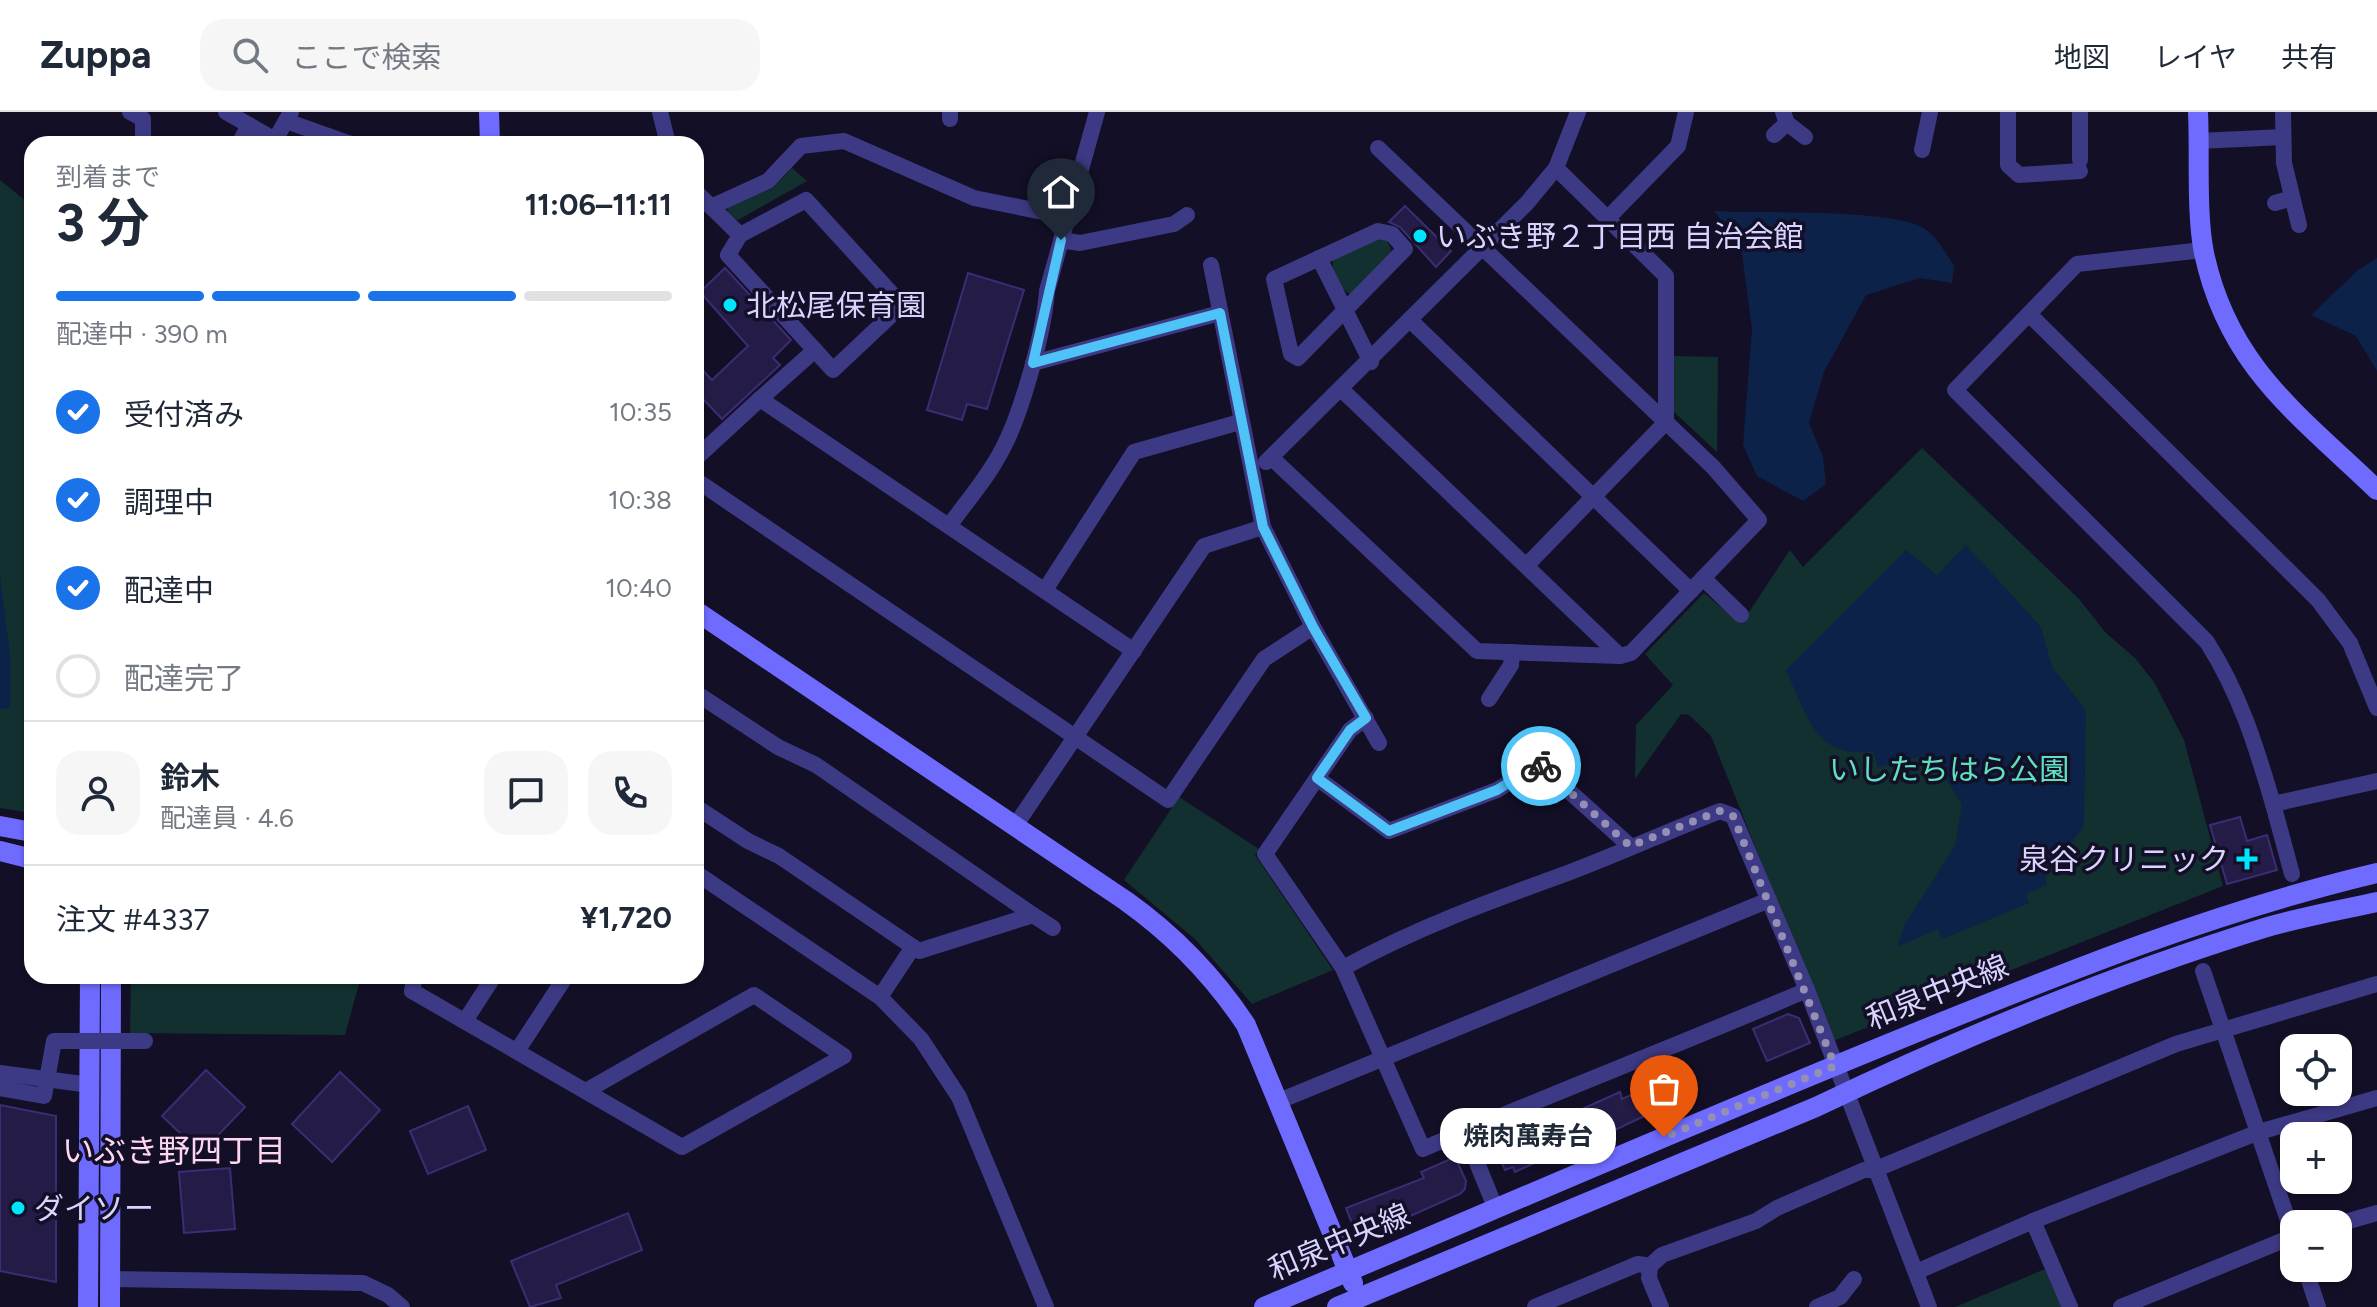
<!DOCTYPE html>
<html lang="ja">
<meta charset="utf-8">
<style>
:root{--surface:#fff;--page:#f6f6f7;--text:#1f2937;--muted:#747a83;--line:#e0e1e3;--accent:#1a73e8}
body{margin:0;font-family:Figtree,"Noto Sans JP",sans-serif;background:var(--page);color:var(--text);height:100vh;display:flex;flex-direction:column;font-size:30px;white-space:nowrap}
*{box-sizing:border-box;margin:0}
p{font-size:26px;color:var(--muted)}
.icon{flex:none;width:44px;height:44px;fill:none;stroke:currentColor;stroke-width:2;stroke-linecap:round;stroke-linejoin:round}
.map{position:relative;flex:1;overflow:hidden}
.side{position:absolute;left:24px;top:24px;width:680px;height:848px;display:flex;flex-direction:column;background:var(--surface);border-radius:24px;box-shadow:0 2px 6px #0004}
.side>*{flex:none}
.buttons{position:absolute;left:2280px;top:922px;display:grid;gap:16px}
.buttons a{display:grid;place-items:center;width:72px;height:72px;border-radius:16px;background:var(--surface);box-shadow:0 2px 6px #0004;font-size:40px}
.pin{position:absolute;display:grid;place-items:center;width:68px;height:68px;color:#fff;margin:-82px -34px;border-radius:50% 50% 50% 0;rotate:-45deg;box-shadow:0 0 8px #0007}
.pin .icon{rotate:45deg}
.courier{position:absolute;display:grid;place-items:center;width:80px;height:80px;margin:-40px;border:6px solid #4fc3f7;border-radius:50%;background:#fff;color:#222;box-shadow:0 2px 10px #0007}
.bubble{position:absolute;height:56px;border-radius:24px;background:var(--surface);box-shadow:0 2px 6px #0004;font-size:26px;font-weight:700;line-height:56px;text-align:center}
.headline em{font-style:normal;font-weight:700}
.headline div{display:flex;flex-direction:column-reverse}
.headline{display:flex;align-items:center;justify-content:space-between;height:136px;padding:0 32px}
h1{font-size:52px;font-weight:700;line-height:60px}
.bar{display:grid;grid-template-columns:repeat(4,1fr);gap:12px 8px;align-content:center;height:96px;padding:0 32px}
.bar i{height:10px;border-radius:6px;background:var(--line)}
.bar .active{background:var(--accent)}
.bar p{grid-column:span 4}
.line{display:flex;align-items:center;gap:20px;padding:0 32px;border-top:2px solid var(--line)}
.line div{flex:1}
.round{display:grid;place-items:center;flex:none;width:84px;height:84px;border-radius:24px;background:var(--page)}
ol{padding:0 32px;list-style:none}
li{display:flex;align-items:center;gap:24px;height:88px}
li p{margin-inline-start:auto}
li .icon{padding:8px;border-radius:50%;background:var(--accent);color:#fff;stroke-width:4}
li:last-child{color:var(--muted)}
li i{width:44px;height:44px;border:4px solid var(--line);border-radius:50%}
header{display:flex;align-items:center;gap:48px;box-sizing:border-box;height:112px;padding:0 40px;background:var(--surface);border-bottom:2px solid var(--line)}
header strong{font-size:38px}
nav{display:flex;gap:44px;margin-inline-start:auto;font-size:28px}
.search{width:560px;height:72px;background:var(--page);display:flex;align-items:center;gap:20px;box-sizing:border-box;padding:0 28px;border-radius:24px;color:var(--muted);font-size:30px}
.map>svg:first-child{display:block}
</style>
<header>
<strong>Zuppa</strong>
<div class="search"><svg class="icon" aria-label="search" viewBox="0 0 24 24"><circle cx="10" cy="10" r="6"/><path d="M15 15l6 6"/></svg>ここで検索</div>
<nav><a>地図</a><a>レイヤ</a><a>共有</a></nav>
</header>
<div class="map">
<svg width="2377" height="1195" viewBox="0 0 2377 1195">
<rect width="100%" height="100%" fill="#130f26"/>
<g fill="#12302f">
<polygon points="792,56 807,69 738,108 727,103 728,93 773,76"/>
<polygon points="0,68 32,94 32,701 0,696"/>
<path d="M1378,126l9,2 6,14 -41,41c-14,-6 -21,-23 -19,-37z"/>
<polygon points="1673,244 1718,245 1717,340 1674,300"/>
<polygon points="1922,336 2079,487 2106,521 2135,546 2154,570 2184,628 2223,774 1833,929 1711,624 1689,603 1681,602 1635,667 1636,613 1673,573 1645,542 1704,481 1741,512 1790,438 1803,455"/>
<polygon points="1179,685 1259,737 1255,743 1333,858 1252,892 1195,827 1124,768"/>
<polygon points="131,864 361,864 345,923 130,921"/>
<polygon points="2045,1157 2062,1195 1955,1195"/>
</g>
<g fill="#0c2248">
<path d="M1714,99c43,3 187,-4 214,20 10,8 18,23 26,34l-2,18 -32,-5 -54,17 -42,77 -15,51 14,34 3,27 -23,17 -46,-25 -14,-31 9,-116 -11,-82z"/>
<polygon points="2377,146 2377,259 2356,224 2311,203 2358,158"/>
<path d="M1966,433l75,82 11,40 34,43 -2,116 -39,52 2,7 -21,9 3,9 -87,36 -4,-10 -41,18 8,-23 50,-78 7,-42 -20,-31 -18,-17 -46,11 -5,-16c-57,10 -67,-38 -87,-81l120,-120 31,25z"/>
<polygon points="0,464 11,550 10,596 0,597"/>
</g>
<g fill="#241b47" stroke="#3b2d73" stroke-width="2">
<polygon points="1405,94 1451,139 1436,155 1400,115 1389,110"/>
<polygon points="725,156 791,228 773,246 780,253 722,307 703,287 696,294 696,251 712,268 748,234 700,180"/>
<polygon points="968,161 1024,178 987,297 967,292 962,308 927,298"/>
<polygon points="2240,705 2247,729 2267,723 2277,758 2227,772 2210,713"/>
<polygon points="1788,902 1799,906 1810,931 1767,949 1753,917"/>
<polygon points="206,958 245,995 201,1041 162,1004"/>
<polygon points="340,960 380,998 332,1050 292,1012"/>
<polygon points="1663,970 1672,991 1613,1019 1610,1013 1541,1041 1543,1047 1515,1060 1513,1055 1505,1058 1495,1036 1620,980 1622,987"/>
<polygon points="0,993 56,1004 56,1170 0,1159"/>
<polygon points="468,994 486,1038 428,1062 410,1019"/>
<polygon points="1455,1045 1466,1069 1465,1077 1460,1082 1372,1121 1353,1114 1346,1096 1424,1066 1421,1060"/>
<polygon points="230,1056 235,1117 184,1121 179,1060"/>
<polygon points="628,1101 642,1138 556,1173 561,1186 530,1195 511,1149"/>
</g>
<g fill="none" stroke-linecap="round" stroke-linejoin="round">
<g stroke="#3d3a85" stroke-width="16">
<polyline points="130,0 143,7 143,32"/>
<polyline points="226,0 249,13"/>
<polyline points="660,0 668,32"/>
<polyline points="1783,0 1787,11 1805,25"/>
<polyline points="2008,0 2008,53 2019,63 2080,59"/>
<polyline points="2080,0 2080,48"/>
<polyline points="2283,0 2284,51 2299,113"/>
<polyline points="950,7 950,0"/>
<polyline points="286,9 351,32"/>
<polyline points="1774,23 1787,11"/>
<polyline points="2199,29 2283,25"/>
<polyline points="239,32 249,13 275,28 291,0"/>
<polyline points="1922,38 1930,0"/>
<polyline points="696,80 740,123"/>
<polygon points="806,88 902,193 833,258 728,143 740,123"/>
<polyline points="2275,91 2292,86"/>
<polyline points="711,95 768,69 801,34 844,29 974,86 1068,105"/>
<polyline points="1608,106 1678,34 1686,0"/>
<polygon points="1378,119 1392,122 1405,137 1298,246 1291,242 1274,167"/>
<polyline points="1061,128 1080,131 1174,112 1187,103"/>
<path d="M2203,138l-126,14 -122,126 252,252c33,52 49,104 66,162l104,-23"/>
<polyline points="1319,146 1371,250"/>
<polyline points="1211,153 1263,415 1313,515 1379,631"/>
<polyline points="2029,202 2318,488 2350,531 2377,596"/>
<polyline points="1411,209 1691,479"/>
<polyline points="1033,251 1220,201"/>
<polyline points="1342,278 1620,544"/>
<polyline points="760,287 815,238"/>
<polyline points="696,346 760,287 1134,539"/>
<polyline points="1273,347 1477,539 1620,544 1631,541 1759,408 1713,355 1378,36"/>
<polyline points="1266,350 1527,91 1556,56 1578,0"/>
<polyline points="696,368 1168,688 1264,547 1313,515"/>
<path d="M949,414c18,-25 40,-50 54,-78 19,-36 41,-116 44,-157l50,-179"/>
<polyline points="1527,453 1666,310 1666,164 1556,56"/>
<polyline points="1703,466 1741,503"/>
<polyline points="1045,478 1134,340 1240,310"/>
<polyline points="696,581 778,635 816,653 1033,803 919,839 779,744 748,729 696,695"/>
<polyline points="1489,587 1511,553 1512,540"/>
<path d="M1366,606l-16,12 -85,124 78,114 80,181c127,-55 256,-104 384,-159"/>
<polyline points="1317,666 1389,719 1497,678 1539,652 1630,734"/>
<polyline points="2273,692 2292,762"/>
<polyline points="1015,714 1204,434 1263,415"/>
<polyline points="696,761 880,885 921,927 959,985 1046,1195"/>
<polyline points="1033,803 1053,816"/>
<path d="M1343,856c75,-41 150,-68 230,-97 50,-19 98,-41 147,-60l13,5 74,174 122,317"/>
<polyline points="2203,859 2294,1126"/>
<polyline points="415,864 412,879 682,1035 844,944 754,883 586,979"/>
<polyline points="880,885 913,835"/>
<polyline points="465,909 494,864"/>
<polyline points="517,939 566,864"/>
<polyline points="0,961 90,973"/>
<polyline points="1279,989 1769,788"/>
<polyline points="1464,1019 1495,1095"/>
<polyline points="2033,1109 2070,1195"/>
<polyline points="2338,1112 2377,1101"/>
<polyline points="2305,1156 2318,1195"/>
<polyline points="1916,1160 2033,1109 2259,1020 2377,986"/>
<polyline points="110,1167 363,1171 388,1183 402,1195"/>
<polyline points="1535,1195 1638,1152 1650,1154"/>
<polyline points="1661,1195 1649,1166 1650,1154 1662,1143 1756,1109 1777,1096 1864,1058 1874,1058 2176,932 2377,872"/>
<polyline points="1817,1195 1840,1185 1854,1167"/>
<polyline points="2121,1195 2294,1124"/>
</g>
<g stroke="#6f6bff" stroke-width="20">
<polyline points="489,0 490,32"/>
<path d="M2198,0c2,42 -2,101 6,141 24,113 94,161 173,237"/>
<path d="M696,499l430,290c49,35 87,74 120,124l107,258"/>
<polyline points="0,714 32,720"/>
<polyline points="0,739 32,747"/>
<polyline points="88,1195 90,864"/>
<polyline points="110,1195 111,864"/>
<path d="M1264,1195c216,-91 429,-184 646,-272 156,-63 303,-123 467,-162"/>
<path d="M1337,1195l479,-200c144,-69 296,-132 448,-179 37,-11 76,-18 113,-26"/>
</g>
<polyline stroke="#3d3a85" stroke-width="16" points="0,976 44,984 54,929 145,929"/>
</g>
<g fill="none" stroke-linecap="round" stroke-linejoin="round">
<polyline stroke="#948fb3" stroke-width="8" stroke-dasharray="0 14.4" points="1541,654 1630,734 1720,699 1733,704 1835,954 1664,1025"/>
<polyline stroke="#4fc3f7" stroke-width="10" points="1061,128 1033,251 1220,201 1263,415 1313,515 1366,606 1350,618 1317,666 1389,719 1497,678 1539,652 1541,654"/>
</g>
<g fill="#00e5ff" stroke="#130f26" stroke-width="3">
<circle cx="1420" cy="124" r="8"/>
<circle cx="730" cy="193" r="8"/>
<path d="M2243 735h8v8h8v8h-8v8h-8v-8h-8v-8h8z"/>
<circle cx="18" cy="1096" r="8"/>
</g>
<g text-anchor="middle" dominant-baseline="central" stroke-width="7" stroke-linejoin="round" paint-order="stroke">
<g font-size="30" fill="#d9d4ff" stroke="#130f26" text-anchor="start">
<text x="1436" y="124">いぶき野２丁目西 自治会館</text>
<text x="746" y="193">北松尾保育園</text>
<text x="2229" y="747" text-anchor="end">泉谷クリニック</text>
<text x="34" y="1096">ダイソー</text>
</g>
<g font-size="30" fill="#5fe0c0" stroke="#130f26">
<text x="1949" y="657">いしたちはら公園</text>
</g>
<g font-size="30" fill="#d9d4ff" stroke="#130f26">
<text transform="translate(1937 880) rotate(-22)">和泉中央線</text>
<text transform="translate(1339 1130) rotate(-23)">和泉中央線</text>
</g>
<g font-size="32" fill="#ffd6f0" stroke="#130f26">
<text x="174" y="1039">いぶき野四丁目</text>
</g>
</g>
</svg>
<div class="buttons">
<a><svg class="icon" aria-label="locate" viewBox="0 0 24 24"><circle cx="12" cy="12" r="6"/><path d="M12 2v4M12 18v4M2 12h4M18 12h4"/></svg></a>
<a>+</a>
<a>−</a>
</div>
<div class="pin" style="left:1664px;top:1025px;background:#ea580c"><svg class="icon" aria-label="bag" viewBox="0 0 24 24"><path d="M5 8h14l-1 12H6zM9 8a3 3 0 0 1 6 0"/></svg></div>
<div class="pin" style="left:1061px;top:128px;background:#1f2937"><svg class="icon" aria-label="home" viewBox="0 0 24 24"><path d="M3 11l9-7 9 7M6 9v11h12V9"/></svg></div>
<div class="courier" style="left:1541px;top:654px"><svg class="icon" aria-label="bike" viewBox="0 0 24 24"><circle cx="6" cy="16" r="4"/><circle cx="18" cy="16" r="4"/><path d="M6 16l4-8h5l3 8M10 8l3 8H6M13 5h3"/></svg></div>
<div class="bubble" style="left:1440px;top:996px;width:176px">焼肉萬寿台</div>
<section class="side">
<div class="headline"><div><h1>3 分</h1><p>到着まで</p></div><em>11:06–11:11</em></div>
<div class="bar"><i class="active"></i><i class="active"></i><i class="active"></i><i></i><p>配達中 · 390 m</p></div>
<ol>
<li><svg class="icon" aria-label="check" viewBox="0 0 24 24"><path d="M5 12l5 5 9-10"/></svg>受付済み<p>10:35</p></li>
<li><svg class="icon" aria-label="check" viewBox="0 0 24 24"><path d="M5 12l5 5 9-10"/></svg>調理中<p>10:38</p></li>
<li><svg class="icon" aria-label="check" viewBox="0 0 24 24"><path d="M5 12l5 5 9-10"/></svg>配達中<p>10:40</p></li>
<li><i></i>配達完了</li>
</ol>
<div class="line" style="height:144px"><a class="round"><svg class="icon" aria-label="person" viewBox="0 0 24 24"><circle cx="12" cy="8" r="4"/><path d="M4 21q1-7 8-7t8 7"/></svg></a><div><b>鈴木</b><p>配達員 · 4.6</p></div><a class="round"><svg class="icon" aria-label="chat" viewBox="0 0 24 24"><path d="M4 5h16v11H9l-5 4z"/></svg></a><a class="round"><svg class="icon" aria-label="phone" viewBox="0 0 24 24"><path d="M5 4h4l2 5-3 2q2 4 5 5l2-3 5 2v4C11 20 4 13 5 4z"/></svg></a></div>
<div class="line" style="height:104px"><div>注文 #4337</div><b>¥1,720</b></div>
</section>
</div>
